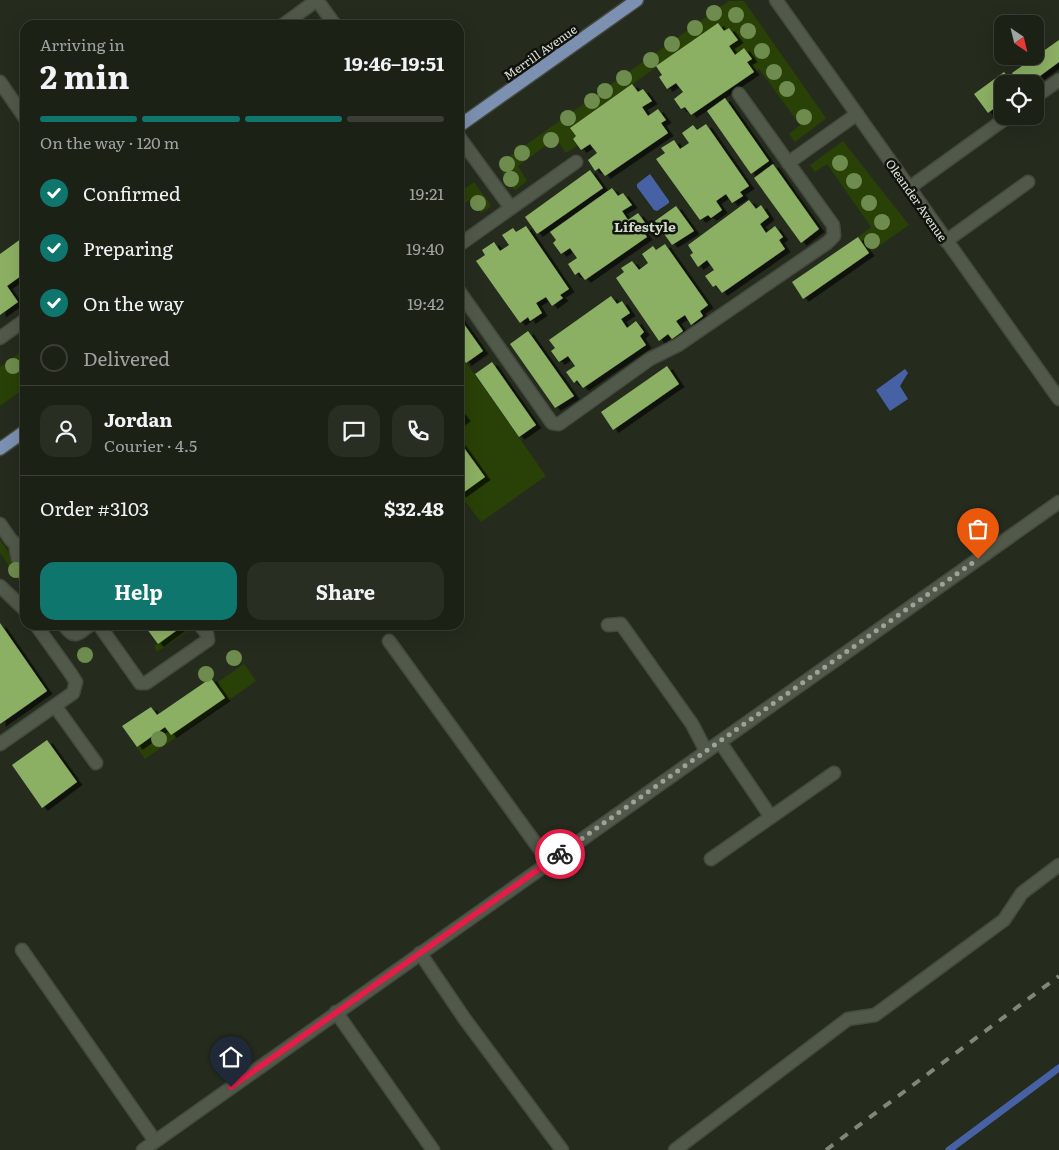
<!DOCTYPE html>
<meta charset="utf-8">
<style>
:root{--surface:#1c2116;--page:#292e23;--text:#f1f3f6;--muted:#a0a3a1;--line:#3a3e35;--accent:#0f766e}
body{margin:0;font-family:Literata,serif;background:var(--page);color:var(--text);height:100vh;display:flex;flex-direction:column;font-size:19px;white-space:nowrap}
*{box-sizing:border-box;margin:0}
p{font-size:16px;color:var(--muted)}
.icon{flex:none;width:28px;height:28px;fill:none;stroke:currentColor;stroke-width:2;stroke-linecap:round;stroke-linejoin:round}
.map{position:relative;flex:1;overflow:hidden}
.details{position:absolute;left:20px;top:20px;width:444px;height:610px;display:flex;flex-direction:column;background:var(--surface);border-radius:15px;box-shadow:0 5px 20px #0002,0 0 0 1px var(--line)}
.details>*{flex:none}
.needle{width:32px;rotate:145deg}
.buttons{position:absolute;left:994px;top:15px;display:grid;gap:10px}
.buttons a{display:grid;place-items:center;width:50px;height:50px;border-radius:10px;background:var(--surface);box-shadow:0 5px 20px #0002,0 0 0 1px var(--line);font-size:25px}
.pin{position:absolute;display:grid;place-items:center;width:42px;height:42px;color:#fff;margin:-51px -21px;border-radius:50% 50% 50% 0;rotate:-45deg;box-shadow:0 0 5px #0007}
.pin .icon{rotate:45deg}
.courier{position:absolute;display:grid;place-items:center;width:50px;height:50px;margin:-25px;border:4px solid #e11d48;border-radius:50%;background:#fff;color:#222;box-shadow:0 1px 6px #0007}
.head em{font-style:normal;font-weight:700}
.head div{display:flex;flex-direction:column-reverse}
.head{display:flex;align-items:center;justify-content:space-between;height:85px;padding:0 20px}
h1{font-size:32px;font-weight:700;line-height:38px}
.bar{display:grid;grid-template-columns:repeat(4,1fr);gap:8px 5px;align-content:center;height:60px;padding:0 20px}
.bar i{height:6px;border-radius:4px;background:var(--line)}
.bar .on{background:var(--accent)}
.bar p{grid-column:span 4}
.line{display:flex;align-items:center;gap:12px;padding:0 20px;border-top:1px solid var(--line)}
.line div{flex:1}
.round{display:grid;place-items:center;flex:none;width:52px;height:52px;border-radius:15px;background:var(--page)}
ol{padding:0 20px;list-style:none}
li{display:flex;align-items:center;gap:15px;height:55px}
li p{margin-inline-start:auto}
li .icon{padding:5px;border-radius:50%;background:var(--accent);color:#fff;stroke-width:4}
li:last-child{color:var(--muted)}
li i{width:28px;height:28px;border:2px solid var(--line);border-radius:50%}
.action{display:flex;gap:10px;margin-top:auto;padding:10px 20px}
.action a{flex:1;height:58px;border-radius:15px;background:var(--accent);color:#fff;font-size:20px;font-weight:700;line-height:58px;text-align:center}
.action a+a{background:var(--page);color:var(--text)}
.map>svg:first-child{display:block}
</style>
<div class="map">
<svg width="1059" height="1150" viewBox="0 0 1059 1150">
<defs>
<filter id="shadow"><feDropShadow dx="5.5" dy="3" stdDeviation="0" flood-color="#0009"/></filter>
</defs>
<rect width="100%" height="100%" fill="#252c1e"/>
<g fill="#294006">
<path d="M729,1h15l82,117 -2,2 -29,22 -6,-8 11,-9 -41,-56 -5,3 -7,-10 5,-3 -8,-11 -9,7 -6,-9 9,-7 -9,-11 -5,3 -6,-8 -147,105 5,8 -3,3 5,6 -10,7h-3l-9,-14 -38,28 8,13v3l-11,8c-8,-6 -12,-16 -16,-26z"/>
<polygon points="843,141 909,225 869,253 858,237 871,227 827,164 815,172 810,165"/>
<polygon points="474,182 490,204 490,207 481,213 469,200 459,208 459,192"/>
<polygon points="25,349 25,388 0,406 0,367"/>
<polygon points="463,358 546,476 481,522 460,495 484,477 459,441 459,423 465,418 459,410 459,362"/>
<polygon points="0,540 25,576 25,589 0,553"/>
<polygon points="183,625 188,625 189,630 157,652 154,646"/>
<polygon points="244,664 256,681 145,759 137,747 165,727 171,735 225,698 215,684"/>
</g>
<g fill="#4762a4">
<polygon points="650,174 669,201 669,203 657,211 654,210 637,187 637,184"/>
<polygon points="905,369 908,373 900,386 908,399 890,411 876,390"/>
</g>
<g fill="none" stroke-linecap="round" stroke-linejoin="round">
<polyline stroke="#4762a4" stroke-width="7" points="949,1150 1059,1068"/>
</g>
<g fill="#8cb064" filter="url(#shadow)">
<polygon points="718,23 724,31 729,28 738,40 729,46 735,55 744,48 752,59 747,62 754,72 691,115 685,107 681,109 674,99 683,92 676,83 667,89 659,77 662,75 656,66"/>
<polygon points="1059,40 1059,62 1029,84 1019,84 1012,73"/>
<polygon points="1004,72 1013,84 1002,84 1002,102 988,113 974,94"/>
<polygon points="632,84 638,92 643,89 652,101 642,107 648,116 658,109 666,120 661,123 668,133 605,176 599,168 595,171 588,160 597,153 590,144 581,150 573,139 576,136 570,128"/>
<polygon points="725,98 769,161 751,174 707,111"/>
<polygon points="706,124 749,186 740,192 743,196 732,203 726,194 716,201 722,210 711,218 708,215 700,220 656,159 665,153 661,148 674,140 680,149 689,143 682,133 693,125 697,130"/>
<polygon points="773,164 819,229 801,243 754,178"/>
<polygon points="590,170 603,188 537,234 525,217"/>
<polygon points="612,188 618,196 623,193 632,205 622,211 628,220 638,213 646,224 641,228 647,237 585,280 579,272 575,275 568,264 577,258 570,248 561,254 553,243 556,240 550,232"/>
<polygon points="749,200 756,209 761,205 769,217 760,224 766,233 775,226 783,237 779,240 785,249 722,293 716,285 713,287 705,276 714,270 707,260 698,267 690,255 693,253 688,245"/>
<polygon points="676,206 694,231 672,245 655,221"/>
<polygon points="526,226 569,289 560,295 563,298 552,306 546,297 536,303 542,313 530,321 528,317 520,323 476,261 485,255 482,250 494,242 500,251 509,245 502,235 513,228 516,232"/>
<polygon points="25,236 25,273 7,286 18,302 0,315 0,254"/>
<polygon points="858,237 869,253 803,299 792,282"/>
<polygon points="665,244 708,305 700,311 703,316 691,325 685,315 676,321 683,331 672,339 668,334 659,341 616,278 624,272 621,268 632,261 639,270 648,263 642,254 653,246 656,250"/>
<polygon points="611,296 617,304 622,301 630,313 621,319 627,328 636,321 644,332 640,336 646,345 583,388 577,380 574,383 566,372 575,366 568,356 559,362 551,351 555,348 549,340"/>
<polygon points="459,317 483,351 466,363 459,352"/>
<polygon points="528,331 574,396 555,408 510,344"/>
<polygon points="492,362 536,425 519,437 475,374"/>
<polygon points="667,366 679,384 613,430 601,412"/>
<polygon points="459,410 465,418 459,423"/>
<polygon points="459,441 485,477 460,495 459,492"/>
<polygon points="0,623 47,691 0,724"/>
<polygon points="144,625 184,625 158,644"/>
<polygon points="211,678 225,698 171,735 165,727 137,747 122,726 151,707 157,715"/>
<polygon points="47,740 77,782 42,808 12,765"/>
</g>
<g fill="none" stroke-linecap="round" stroke-linejoin="round">
<defs>
<g id="minor">
<polyline points="776,0 1059,399"/>
<polyline points="283,25 317,0 335,25"/>
<polyline points="0,82 25,118"/>
<polyline points="1035,97 1059,80"/>
<polyline points="459,137 511,208"/>
<polyline points="788,163 857,114"/>
<polyline points="909,188 1009,116"/>
<polyline points="946,241 1028,182"/>
<polyline points="459,245 576,162"/>
<polyline points="459,291 552,423 559,424 650,359 678,345 827,243 834,236 833,225 739,94"/>
<polyline points="0,338 25,320"/>
<polyline points="0,524 11,540 19,547"/>
<polyline points="25,542 16,549 18,559 25,568"/>
<polyline points="0,586 25,610"/>
<path d="M64,625c10,15 14,9 26,0"/>
<polyline points="99,625 140,683 146,683 208,640 207,634 200,625"/>
<polyline points="608,625 621,624 692,724 706,751"/>
<polyline points="389,641 549,862"/>
<polyline points="55,706 96,763"/>
<polyline points="720,742 771,817"/>
<polyline points="0,744 73,693 76,682 71,674 36,625"/>
<polyline points="711,859 834,773"/>
<polyline points="22,950 155,1141"/>
<polyline points="420,953 464,1018 562,1150"/>
<polyline points="336,1012 433,1150"/>
<polyline points="143,1150 1059,502"/>
<polyline points="675,1150 848,1019 875,1015 1004,920 1022,893 1059,865"/>
</g>
<g id="major">
<polyline points="459,126 637,0"/>
<polyline points="0,449 25,431"/>
</g>
</defs>
<use href="#minor" stroke="#444a3e" stroke-width="15"/>
<use href="#major" stroke="#444a3e" stroke-width="15"/>
<use href="#minor" stroke="#51594a" stroke-width="12"/>
<use href="#major" stroke="#7c90b1" stroke-width="12"/>
<polyline stroke="#80867a" stroke-width="4" stroke-dasharray="9 9" stroke-linecap="butt" points="826,1150 1059,976"/>
</g>
<g fill="#6e8c4d">
<circle cx="714" cy="13" r="8"/>
<circle cx="736" cy="15" r="8"/>
<circle cx="695" cy="28" r="8"/>
<circle cx="748" cy="31" r="8"/>
<circle cx="672" cy="44" r="8"/>
<circle cx="762" cy="51" r="8"/>
<circle cx="651" cy="60" r="8"/>
<circle cx="774" cy="72" r="8"/>
<circle cx="624" cy="78" r="8"/>
<circle cx="787" cy="89" r="8"/>
<circle cx="605" cy="91" r="8"/>
<circle cx="592" cy="101" r="8"/>
<circle cx="804" cy="117" r="8"/>
<circle cx="568" cy="118" r="8"/>
<circle cx="551" cy="140" r="8"/>
<circle cx="522" cy="153" r="8"/>
<circle cx="840" cy="163" r="8"/>
<circle cx="507" cy="164" r="8"/>
<circle cx="511" cy="179" r="8"/>
<circle cx="854" cy="181" r="8"/>
<circle cx="478" cy="203" r="8"/>
<circle cx="869" cy="203" r="8"/>
<circle cx="882" cy="222" r="8"/>
<circle cx="872" cy="241" r="8"/>
<circle cx="13" cy="366" r="8"/>
<circle cx="16" cy="570" r="8"/>
<circle cx="85" cy="655" r="8"/>
<circle cx="234" cy="658" r="8"/>
<circle cx="206" cy="674" r="8"/>
<circle cx="159" cy="739" r="8"/>
</g>
<g fill="none" stroke-linecap="round" stroke-linejoin="round">
<polyline stroke="#9da398" stroke-width="5" stroke-dasharray="0 9" points="560,854 978,559"/>
<polyline stroke="#e11d48" stroke-width="6" points="231,1087 560,854"/>
</g>
<g text-anchor="middle" dominant-baseline="central" stroke-width="5" stroke-linejoin="round" paint-order="stroke">
<g font-size="12" fill="#dee3d9" stroke="#10130d">
<text transform="translate(540 52) rotate(-35)">Merrill Avenue</text>
<text transform="translate(917 200) rotate(55)">Oleander Avenue</text>
</g>
<g font-size="14" font-weight="bold" fill="#d0d9c7" stroke="#10130d">
<text x="645" y="226">Lifestyle</text>
</g>
</g>
</svg>
<div class="buttons">
<a><svg class="needle" viewBox="-14 -14 28 28"><path d="M0-13l5 13h-10z" fill="#e53935"/><path d="M0 13l5-13h-10z" fill="#a0a3a1"/></svg></a>
<a><svg class="icon" aria-label="locate" viewBox="0 0 24 24"><circle cx="12" cy="12" r="6"/><path d="M12 2v4M12 18v4M2 12h4M18 12h4"/></svg></a>
</div>
<div class="pin" style="left:978px;top:559px;background:#ea580c"><svg class="icon" aria-label="bag" viewBox="0 0 24 24"><path d="M5 8h14l-1 12H6zM9 8a3 3 0 0 1 6 0"/></svg></div>
<div class="pin" style="left:231px;top:1087px;background:#1f2937"><svg class="icon" aria-label="home" viewBox="0 0 24 24"><path d="M3 11l9-7 9 7M6 9v11h12V9"/></svg></div>
<div class="courier" style="left:560px;top:854px"><svg class="icon" aria-label="bike" viewBox="0 0 24 24"><circle cx="6" cy="16" r="4"/><circle cx="18" cy="16" r="4"/><path d="M6 16l4-8h5l3 8M10 8l3 8H6M13 5h3"/></svg></div>
<section class="details">
<div class="head"><div><h1>2 min</h1><p>Arriving in</p></div><em>19:46–19:51</em></div>
<div class="bar"><i class="on"></i><i class="on"></i><i class="on"></i><i></i><p>On the way · 120 m</p></div>
<ol>
<li><svg class="icon" aria-label="check" viewBox="0 0 24 24"><path d="M5 12l5 5 9-10"/></svg>Confirmed<p>19:21</p></li>
<li><svg class="icon" aria-label="check" viewBox="0 0 24 24"><path d="M5 12l5 5 9-10"/></svg>Preparing<p>19:40</p></li>
<li><svg class="icon" aria-label="check" viewBox="0 0 24 24"><path d="M5 12l5 5 9-10"/></svg>On the way<p>19:42</p></li>
<li><i></i>Delivered</li>
</ol>
<div class="line" style="height:90px"><a class="round"><svg class="icon" aria-label="person" viewBox="0 0 24 24"><circle cx="12" cy="8" r="4"/><path d="M4 21q1-7 8-7t8 7"/></svg></a><div><b>Jordan</b><p>Courier · 4.5</p></div><a class="round"><svg class="icon" aria-label="chat" viewBox="0 0 24 24"><path d="M4 5h16v11H9l-5 4z"/></svg></a><a class="round"><svg class="icon" aria-label="phone" viewBox="0 0 24 24"><path d="M5 4h4l2 5-3 2q2 4 5 5l2-3 5 2v4C11 20 4 13 5 4z"/></svg></a></div>
<div class="line" style="height:65px"><div>Order #3103</div><b>$32.48</b></div>
<div class="action"><a>Help</a><a>Share</a></div>
</section>
</div>
